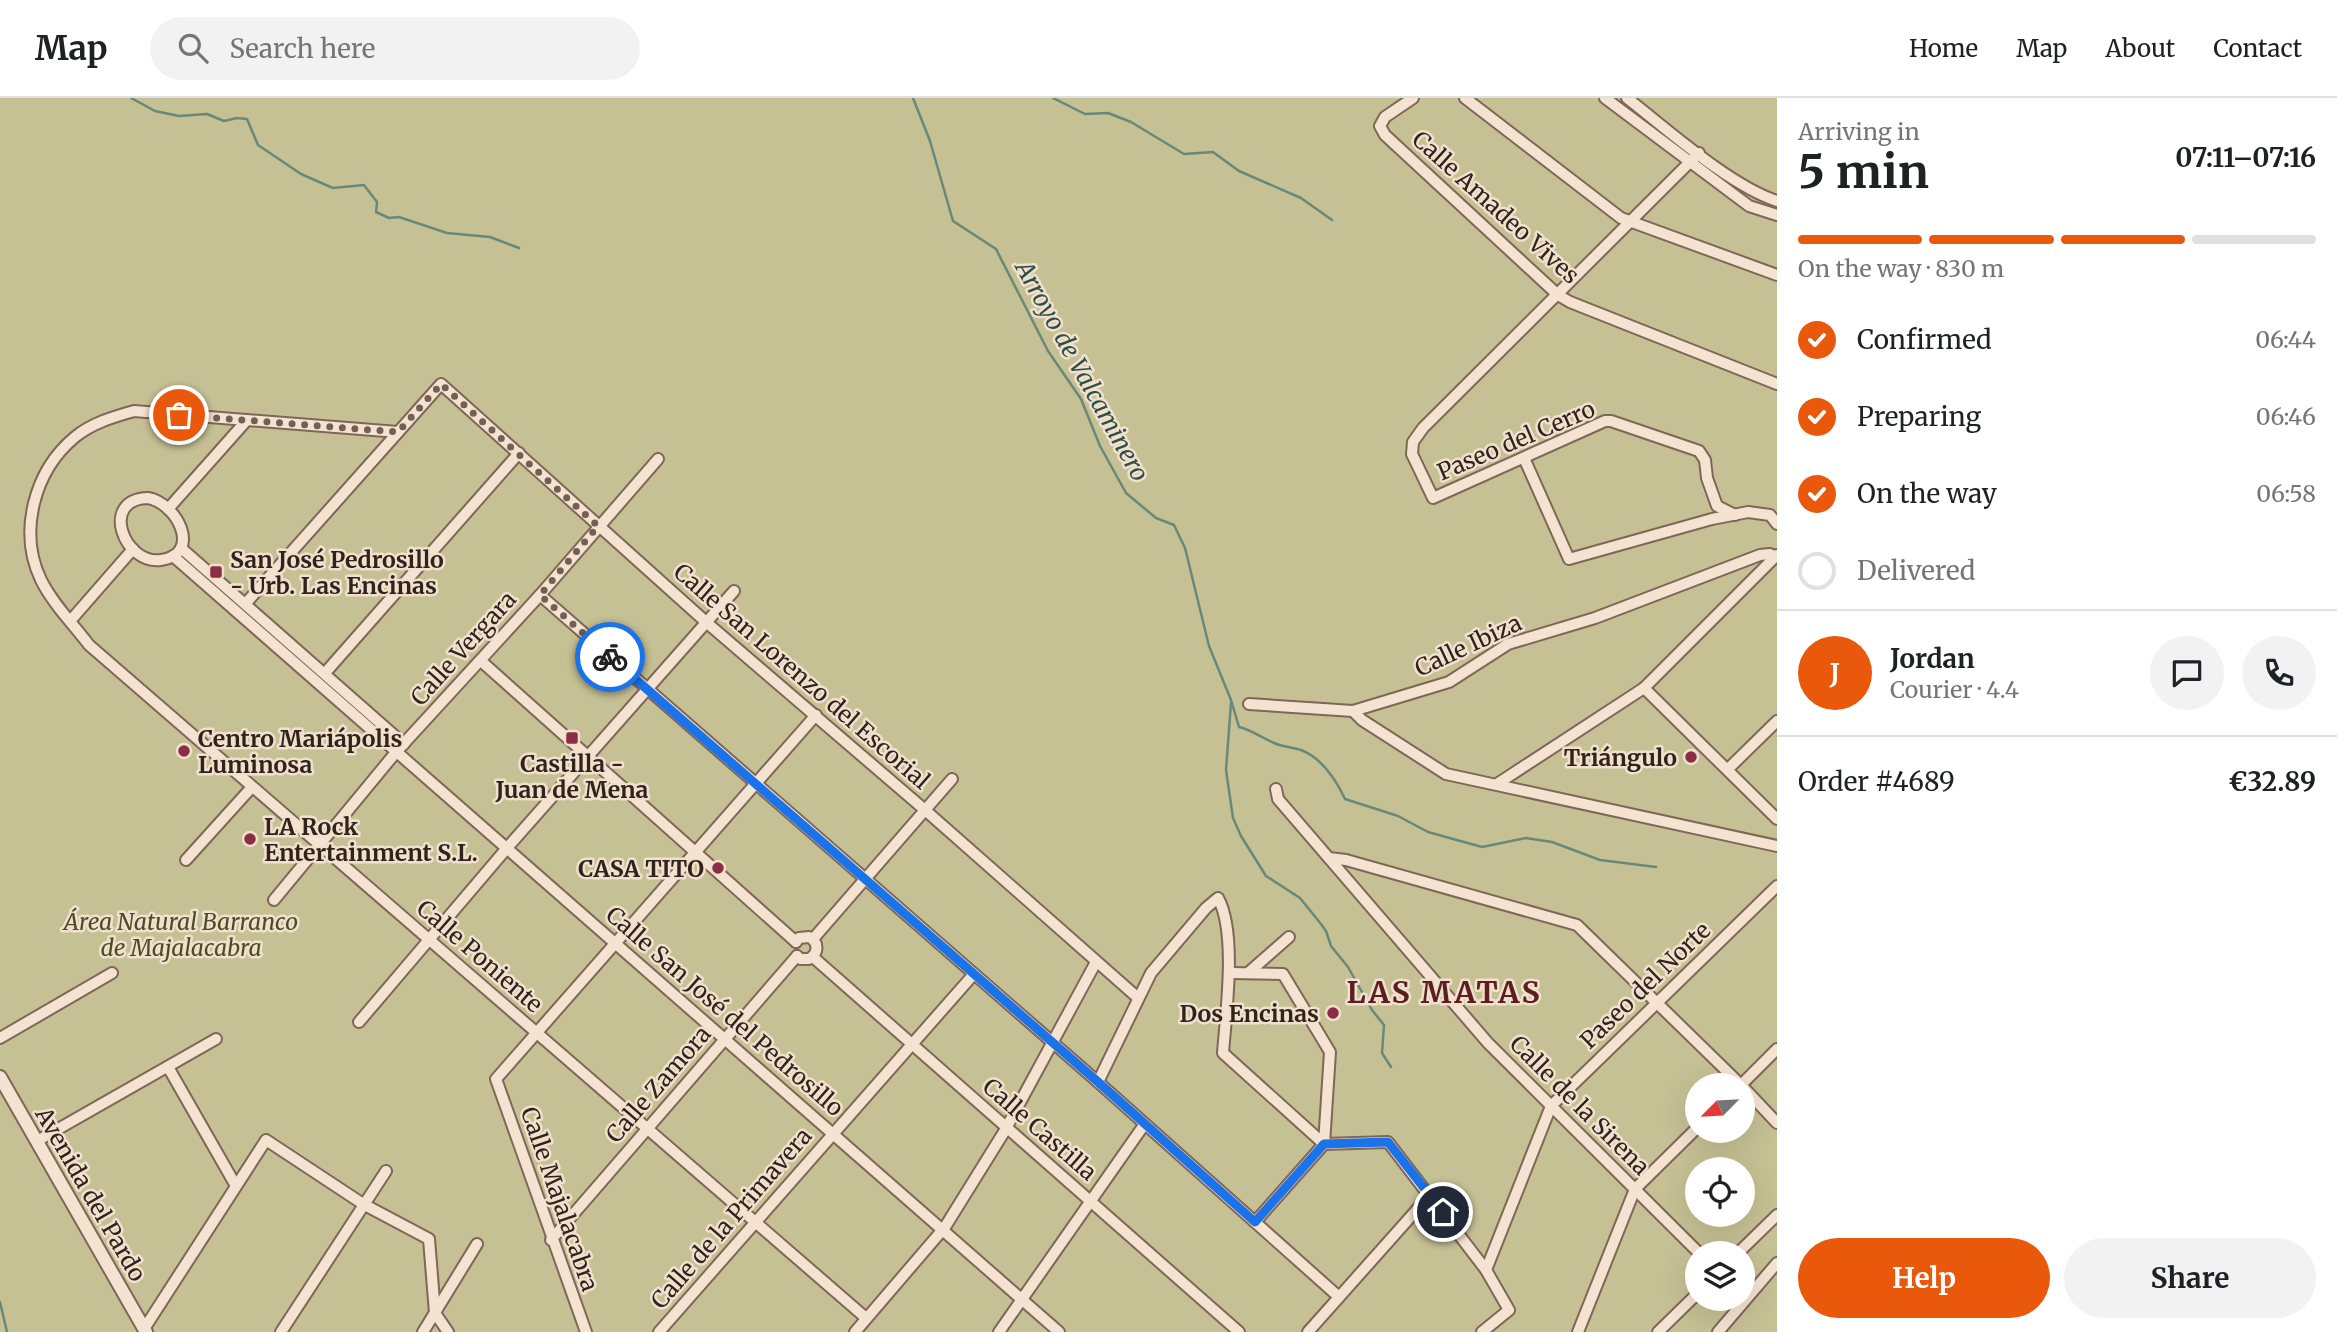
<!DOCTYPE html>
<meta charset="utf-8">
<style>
:root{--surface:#fff;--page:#f2f2f2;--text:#202124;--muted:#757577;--line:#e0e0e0;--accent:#ea580c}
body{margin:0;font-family:Merriweather,serif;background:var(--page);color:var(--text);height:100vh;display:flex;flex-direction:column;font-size:26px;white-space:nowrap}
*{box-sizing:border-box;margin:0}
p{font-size:23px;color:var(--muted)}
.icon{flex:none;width:38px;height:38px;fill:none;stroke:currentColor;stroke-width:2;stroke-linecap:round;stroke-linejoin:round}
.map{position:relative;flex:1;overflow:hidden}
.drawer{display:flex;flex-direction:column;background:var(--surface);width:560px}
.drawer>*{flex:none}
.needle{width:46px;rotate:246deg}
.controls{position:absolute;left:1685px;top:975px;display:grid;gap:14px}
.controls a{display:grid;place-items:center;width:70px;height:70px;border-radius:50%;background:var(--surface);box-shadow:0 7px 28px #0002;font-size:35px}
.pin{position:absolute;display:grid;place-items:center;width:60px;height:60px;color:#fff;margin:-30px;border:4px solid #fff;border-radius:50%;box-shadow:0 2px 7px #0007}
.courier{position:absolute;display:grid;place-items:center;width:70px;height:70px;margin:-35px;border:5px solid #1a73e8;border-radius:50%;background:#fff;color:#222;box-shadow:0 2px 9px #0007}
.overview em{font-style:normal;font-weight:700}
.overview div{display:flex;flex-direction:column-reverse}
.overview{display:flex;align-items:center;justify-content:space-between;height:119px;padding:0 21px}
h1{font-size:46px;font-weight:700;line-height:52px}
.bar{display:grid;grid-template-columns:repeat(4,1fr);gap:10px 7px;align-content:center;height:84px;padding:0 21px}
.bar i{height:9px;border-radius:5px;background:var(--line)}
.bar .selected{background:var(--accent)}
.bar p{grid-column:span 4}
.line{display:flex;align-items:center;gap:18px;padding:0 21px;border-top:2px solid var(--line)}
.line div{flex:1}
.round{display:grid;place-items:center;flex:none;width:74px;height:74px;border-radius:37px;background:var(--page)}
ol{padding:0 21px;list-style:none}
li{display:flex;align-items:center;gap:21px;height:77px}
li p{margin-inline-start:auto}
li .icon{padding:7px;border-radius:50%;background:var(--accent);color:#fff;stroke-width:4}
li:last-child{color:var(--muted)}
li i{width:38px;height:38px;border:4px solid var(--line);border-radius:50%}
.action{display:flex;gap:14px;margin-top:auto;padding:14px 21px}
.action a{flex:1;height:80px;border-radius:42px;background:var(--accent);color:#fff;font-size:28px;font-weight:700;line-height:80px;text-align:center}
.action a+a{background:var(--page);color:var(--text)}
header{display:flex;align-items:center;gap:42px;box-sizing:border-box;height:98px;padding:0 35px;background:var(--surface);border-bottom:2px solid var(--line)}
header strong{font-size:33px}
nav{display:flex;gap:38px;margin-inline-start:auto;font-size:24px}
.search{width:490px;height:63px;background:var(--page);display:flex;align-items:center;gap:18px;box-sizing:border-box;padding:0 24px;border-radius:38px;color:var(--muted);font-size:26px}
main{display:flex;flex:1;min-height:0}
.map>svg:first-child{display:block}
</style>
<header>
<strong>Map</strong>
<div class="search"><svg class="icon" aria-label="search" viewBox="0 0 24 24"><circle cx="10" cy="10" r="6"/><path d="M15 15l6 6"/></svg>Search here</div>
<nav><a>Home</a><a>Map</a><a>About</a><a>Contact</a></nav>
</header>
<main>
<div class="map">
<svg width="1777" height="1234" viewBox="0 0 1777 1234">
<rect width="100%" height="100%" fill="#ead4bf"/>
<path fill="#c6c194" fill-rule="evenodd" d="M0,0h1777v1234h-1777zM1698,987h45v45h-45zM1698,1071h45v45h-45zM1698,1155h45v45h-45z"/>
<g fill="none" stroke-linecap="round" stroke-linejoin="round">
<g stroke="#6a887a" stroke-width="2.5">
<polyline points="131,0 155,13 179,18 207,16 224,23 237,20 247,21 258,47 301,76 333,90 364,87 377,104 376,114 389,120 399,119 447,135 490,139 519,150"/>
<path d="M913,0l17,43 23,80 43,28 52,102 33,48 19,47 26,47 30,25 18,7 11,23 24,98 22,54 8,27c13,3 23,11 35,16 9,4 18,4 27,7 21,8 35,30 44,49l53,17 30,16 54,15 44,-9 26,4 48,18 56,7"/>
<polyline points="1053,0 1085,16 1108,15 1131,24 1184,56 1213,54 1239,73 1301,100 1332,122"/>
<polyline points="1231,605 1226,672 1233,720 1241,738 1266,778 1300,800 1321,826 1326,833 1331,848 1348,869 1372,912 1384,927 1382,955 1391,969"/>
<polyline points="0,1204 7,1234"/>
</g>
<defs>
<g id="minor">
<polyline points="1413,0 1385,19 1380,28 1385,37 1558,197 1570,204 1777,286"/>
<polyline points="1465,0 1621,120 1777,177"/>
<polyline points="1605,0 1749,108 1777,117"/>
<path d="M1627,0c40,31 103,88 150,103"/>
<polyline points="1699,55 1423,330 1413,344 1412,356 1433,400 1605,323 1611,323 1699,353 1705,362 1707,380 1717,408 1735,417"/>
<path d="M398,334l-264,-21c-21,6 -42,12 -59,26 -41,34 -57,95 -34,143 12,24 32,44 48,65l777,673"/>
<polyline points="1524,360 1569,461 1712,421 1748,414 1770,417 1777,426"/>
<path d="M148,400c29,5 55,56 13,62 -37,5 -62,-61 -13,-62z"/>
<polyline points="168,411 247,322"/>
<polyline points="181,450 404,646"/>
<polyline points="173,458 1059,1234"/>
<polyline points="540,497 1098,984 1339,1199"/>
<polyline points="246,505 441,286 706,524 925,712 1137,899"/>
<polyline points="71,522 133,451"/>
<polyline points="481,563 796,844"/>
<polyline points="325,575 519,355"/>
<polyline points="1644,590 1777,721"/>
<polyline points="1249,606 1353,613 1449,584 1508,546 1595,520 1760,457 1770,456 1775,459"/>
<polyline points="1353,613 1362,622 1446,676 1777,748"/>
<polyline points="1728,671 1777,623"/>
<polyline points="1497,686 1644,590 1777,457"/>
<polyline points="1276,691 1278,701 1488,945 1699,1155"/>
<polyline points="1329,760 1346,762 1577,827 1741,987"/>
<polyline points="186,762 252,689"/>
<polyline points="274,802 397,653 540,497 658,361"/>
<polyline points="813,841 952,681"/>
<path d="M796,844l3,-4 10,-1c10,5 10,16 0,22h-9l-3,-3"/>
<polyline points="813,859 1239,1234"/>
<polyline points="1230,875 1283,876 1330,954 1324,1046"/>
<polyline points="1248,875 1289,839"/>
<polyline points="359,924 507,750 734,493"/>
<polyline points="0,940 112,875"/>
<polyline points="168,969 236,1088"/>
<path d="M1098,984l53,-109 55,-65 12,-10c19,34 8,115 5,155l101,91 64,-2 98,128 23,40 -27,22"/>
<polyline points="1741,987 1777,951"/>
<polyline points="1743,989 1777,1025"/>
<polyline points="37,1043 216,941"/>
<polyline points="1255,1124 1324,1046"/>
<polyline points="551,1142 797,858"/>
<polyline points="1738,1155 1777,1117"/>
<polyline points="1486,1172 1551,1008 1777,788"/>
<polyline points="144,1231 266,1042 363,1106 429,1141 435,1215 448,1234"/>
<polyline points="281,1234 386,1073"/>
<polyline points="423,1234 477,1146"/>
<polyline points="586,1234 496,981 816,617"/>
<polyline points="659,1234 973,877"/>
<polyline points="855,1234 945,1129 1004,1034 1096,864"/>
<polyline points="999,1234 1144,1027"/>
<polyline points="1308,1234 1430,1097"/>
<polyline points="1578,1234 1635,1091 1698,1029"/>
<polyline points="1658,1234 1698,1195"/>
<polyline points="1718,1234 1777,1165"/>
</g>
<polyline id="tertiary" points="0,979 146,1234"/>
</defs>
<use href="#minor" stroke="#816559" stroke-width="14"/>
<use href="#tertiary" stroke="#816559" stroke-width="16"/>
<use href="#minor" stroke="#f5e3d1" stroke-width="10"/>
<use href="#tertiary" stroke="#f5e3d1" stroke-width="12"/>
</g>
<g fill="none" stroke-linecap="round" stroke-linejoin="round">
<polyline stroke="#726055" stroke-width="7" stroke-dasharray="0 12.6" points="179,317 398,334 441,286 598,428 540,497 610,559"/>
<polyline stroke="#1a73e8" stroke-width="9" points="610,559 1098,984 1255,1124 1324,1046 1388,1044 1443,1114"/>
</g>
<g fill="#8b2e43" stroke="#f2e0ce" stroke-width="2.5">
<rect x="209" y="467" width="14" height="14" rx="3.5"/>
<rect x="565" y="633" width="14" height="14" rx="3.5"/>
<circle cx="184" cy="653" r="7"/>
<circle cx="1691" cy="659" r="7"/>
<circle cx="250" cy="741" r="7"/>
<circle cx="718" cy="770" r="7"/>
<circle cx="1333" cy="915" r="7"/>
</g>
<g text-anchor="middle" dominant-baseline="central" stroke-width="5" stroke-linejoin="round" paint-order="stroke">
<g font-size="23" fill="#31221c" stroke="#f2e0ce">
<text transform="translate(1496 109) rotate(42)">Calle Amadeo Vives</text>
<text transform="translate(1516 342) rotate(-23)">Paseo del Cerro</text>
<text transform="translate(1468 547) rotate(-25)">Calle Ibiza</text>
<text transform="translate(463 550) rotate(-48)">Calle Vergara</text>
<text transform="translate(802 578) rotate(41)">Calle San Lorenzo del Escorial</text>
<text transform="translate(480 858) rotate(41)">Calle Poniente</text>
<text transform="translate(1645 887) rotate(-44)">Paseo del Norte</text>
<text transform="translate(725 913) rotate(41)">Calle San José del Pedrosillo</text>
<text transform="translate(658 986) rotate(-49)">Calle Zamora</text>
<text transform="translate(1580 1007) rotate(45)">Calle de la Sirena</text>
<text transform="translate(1040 1031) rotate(41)">Calle Castilla</text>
<text transform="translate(91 1096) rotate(60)">Avenida del Pardo</text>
<text transform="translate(560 1101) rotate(71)">Calle Majalacabra</text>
<text transform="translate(731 1120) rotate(-49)">Calle de la Primavera</text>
</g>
<g font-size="23" font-weight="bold" fill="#31221c" stroke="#f2e0ce" text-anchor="start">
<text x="230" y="461">San José Pedrosillo<tspan x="230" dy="26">- Urb. Las Encinas</tspan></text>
<text x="198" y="640">Centro Mariápolis<tspan x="198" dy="26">Luminosa</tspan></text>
<text x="1677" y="659" text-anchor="end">Triángulo</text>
<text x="572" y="665" text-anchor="middle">Castilla -<tspan x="572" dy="26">Juan de Mena</tspan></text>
<text x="264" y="728">LA Rock<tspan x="264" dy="26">Entertainment S.L.</tspan></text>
<text x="704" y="770" text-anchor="end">CASA TITO</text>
<text x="1319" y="915" text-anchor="end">Dos Encinas</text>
</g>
<g font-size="23" font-style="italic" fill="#4b4c24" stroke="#f2e0ce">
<text x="181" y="823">Área Natural Barranco<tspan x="181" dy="26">de Majalacabra</tspan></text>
</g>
<g font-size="24" font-style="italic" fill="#2d5046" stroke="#f2e0ce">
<text transform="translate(1082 273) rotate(61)">Arroyo de Valcaminero</text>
</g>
<g font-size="30" font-weight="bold" letter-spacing="2" fill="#5b1f20" stroke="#f2e0ce">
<text x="1444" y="894">LAS MATAS</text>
</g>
</g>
</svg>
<div class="controls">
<a><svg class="needle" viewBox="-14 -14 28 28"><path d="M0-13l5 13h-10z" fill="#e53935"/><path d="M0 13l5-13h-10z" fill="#757577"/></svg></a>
<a><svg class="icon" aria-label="locate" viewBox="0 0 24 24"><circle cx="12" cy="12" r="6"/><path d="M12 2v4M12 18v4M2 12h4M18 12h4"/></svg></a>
<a><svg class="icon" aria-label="layers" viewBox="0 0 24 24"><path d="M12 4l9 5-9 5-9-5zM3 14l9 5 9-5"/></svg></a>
</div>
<div class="pin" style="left:179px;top:317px;background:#ea580c"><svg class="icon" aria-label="bag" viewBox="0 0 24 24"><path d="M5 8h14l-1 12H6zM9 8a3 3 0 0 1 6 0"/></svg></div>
<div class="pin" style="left:1443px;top:1114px;background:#1f2937"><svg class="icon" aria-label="home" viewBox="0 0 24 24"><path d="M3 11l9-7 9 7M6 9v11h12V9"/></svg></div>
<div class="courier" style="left:610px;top:559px"><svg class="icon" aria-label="bike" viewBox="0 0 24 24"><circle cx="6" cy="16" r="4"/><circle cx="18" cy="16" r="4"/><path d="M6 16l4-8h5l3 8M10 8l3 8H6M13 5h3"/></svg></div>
</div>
<section class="drawer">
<div class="overview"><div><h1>5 min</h1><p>Arriving in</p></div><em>07:11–07:16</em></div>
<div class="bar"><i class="selected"></i><i class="selected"></i><i class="selected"></i><i></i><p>On the way · 830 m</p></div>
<ol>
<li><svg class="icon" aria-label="check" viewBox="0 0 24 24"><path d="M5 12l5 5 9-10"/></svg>Confirmed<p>06:44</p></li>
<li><svg class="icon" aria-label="check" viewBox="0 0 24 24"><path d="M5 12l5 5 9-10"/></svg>Preparing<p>06:46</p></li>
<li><svg class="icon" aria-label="check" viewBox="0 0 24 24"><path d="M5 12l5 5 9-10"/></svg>On the way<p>06:58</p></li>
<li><i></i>Delivered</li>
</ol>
<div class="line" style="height:126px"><b class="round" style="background:var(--accent);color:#fff">J</b><div><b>Jordan</b><p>Courier · 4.4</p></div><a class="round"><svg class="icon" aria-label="chat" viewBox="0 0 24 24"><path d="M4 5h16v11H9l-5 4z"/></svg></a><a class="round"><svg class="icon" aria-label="phone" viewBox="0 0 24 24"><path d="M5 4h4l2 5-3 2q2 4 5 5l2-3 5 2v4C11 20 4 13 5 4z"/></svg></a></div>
<div class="line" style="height:91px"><div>Order #4689</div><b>€32.89</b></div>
<div class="action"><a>Help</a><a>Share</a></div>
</section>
</main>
